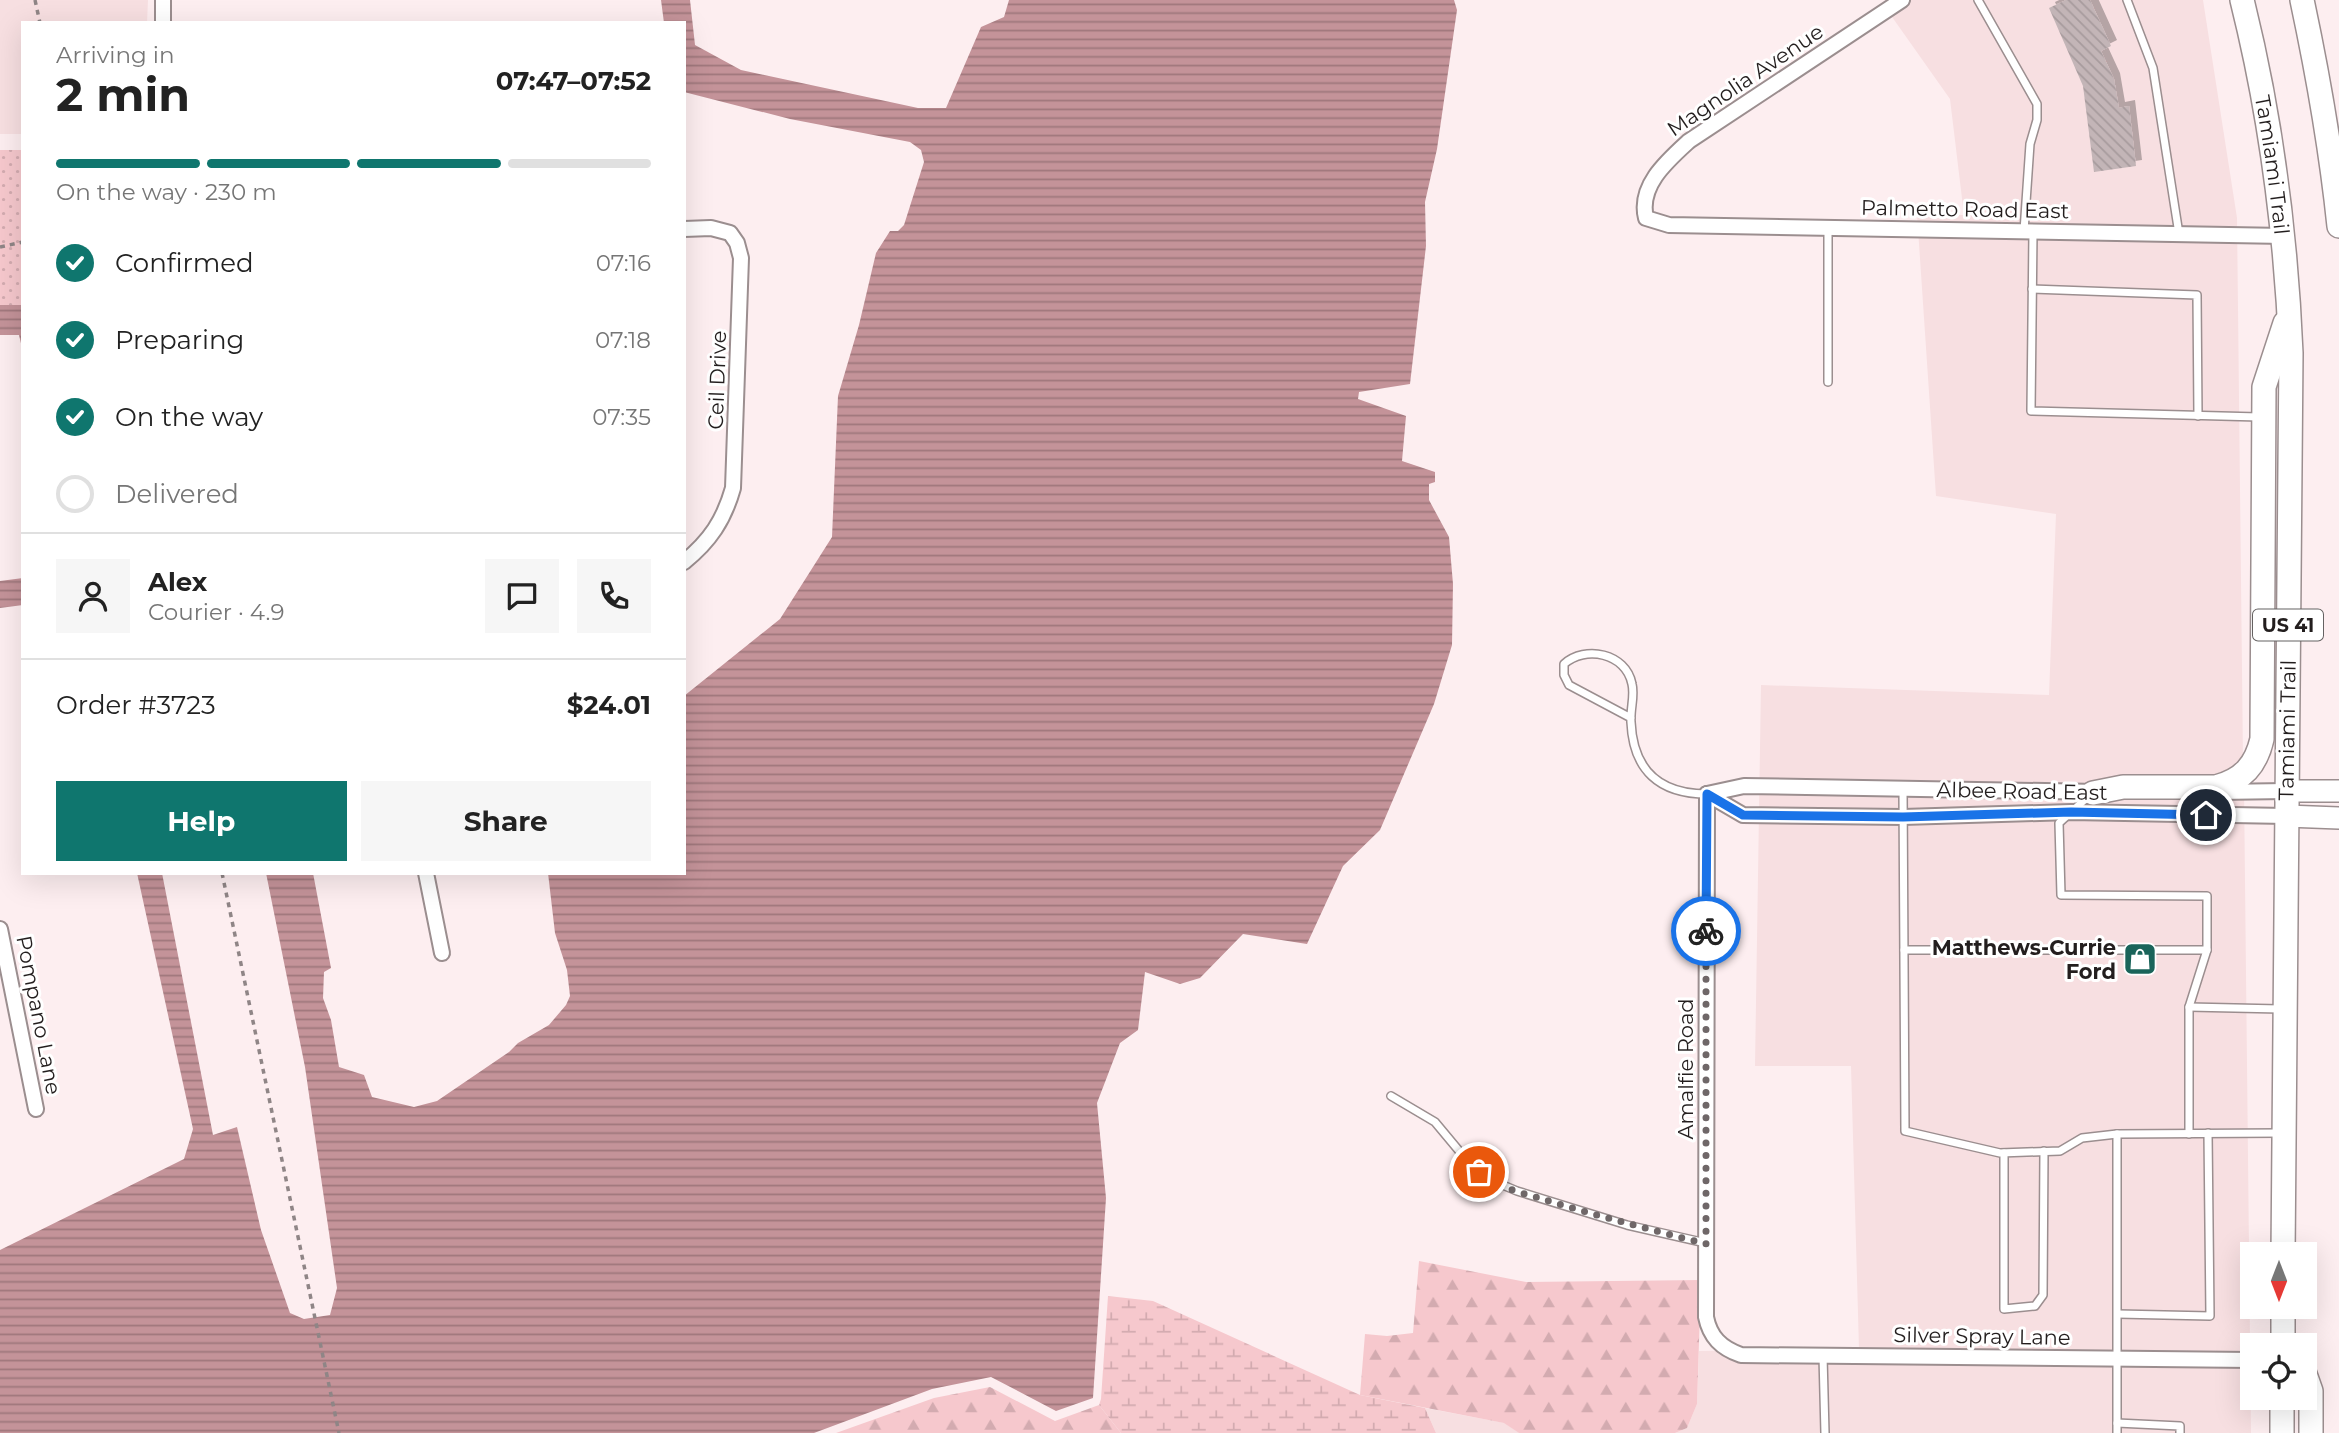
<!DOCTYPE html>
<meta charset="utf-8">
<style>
:root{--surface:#fff;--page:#f6f6f6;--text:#222;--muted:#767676;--line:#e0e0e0;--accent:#0f766e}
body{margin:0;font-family:Montserrat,sans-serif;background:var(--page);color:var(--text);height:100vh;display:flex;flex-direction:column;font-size:26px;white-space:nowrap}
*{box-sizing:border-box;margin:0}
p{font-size:23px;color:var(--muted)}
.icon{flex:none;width:38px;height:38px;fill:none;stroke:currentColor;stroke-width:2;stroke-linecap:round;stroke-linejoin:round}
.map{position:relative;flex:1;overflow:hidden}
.panel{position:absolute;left:21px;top:21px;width:665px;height:854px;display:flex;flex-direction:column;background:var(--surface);border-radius:0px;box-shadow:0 7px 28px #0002}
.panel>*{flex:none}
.needle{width:46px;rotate:180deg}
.buttons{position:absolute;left:2240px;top:1242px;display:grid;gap:14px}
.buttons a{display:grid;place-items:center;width:77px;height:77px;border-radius:0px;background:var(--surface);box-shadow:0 7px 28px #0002;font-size:35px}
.pin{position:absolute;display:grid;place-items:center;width:60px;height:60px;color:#fff;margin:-30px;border:4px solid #fff;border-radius:50%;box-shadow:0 2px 7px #0007}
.courier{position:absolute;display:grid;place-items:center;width:70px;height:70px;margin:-35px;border:5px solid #1a73e8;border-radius:50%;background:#fff;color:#222;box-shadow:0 2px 9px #0007}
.overview em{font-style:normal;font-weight:700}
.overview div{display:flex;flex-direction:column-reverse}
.overview{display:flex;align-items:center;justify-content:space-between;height:119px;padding:0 35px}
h1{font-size:46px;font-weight:700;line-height:52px}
.bar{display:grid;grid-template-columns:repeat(4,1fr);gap:10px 7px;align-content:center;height:84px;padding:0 35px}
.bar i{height:9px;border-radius:5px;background:var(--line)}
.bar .on{background:var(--accent)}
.bar p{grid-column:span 4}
.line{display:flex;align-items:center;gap:18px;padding:0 35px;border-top:2px solid var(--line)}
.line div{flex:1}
.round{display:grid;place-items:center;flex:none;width:74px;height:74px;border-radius:0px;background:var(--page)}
ol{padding:0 35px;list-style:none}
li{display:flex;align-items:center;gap:21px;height:77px}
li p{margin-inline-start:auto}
li .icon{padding:7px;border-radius:50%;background:var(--accent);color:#fff;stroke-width:4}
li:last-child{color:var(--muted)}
li i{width:38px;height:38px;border:4px solid var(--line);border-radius:50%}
.action{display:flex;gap:14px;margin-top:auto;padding:14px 35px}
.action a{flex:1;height:80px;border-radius:0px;background:var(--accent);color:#fff;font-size:28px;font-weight:700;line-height:80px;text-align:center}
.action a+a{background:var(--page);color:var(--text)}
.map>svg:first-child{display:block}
</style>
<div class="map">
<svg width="2339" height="1433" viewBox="0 0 2339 1433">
<defs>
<pattern id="forest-firs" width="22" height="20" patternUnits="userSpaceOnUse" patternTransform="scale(1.75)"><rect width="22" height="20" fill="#f6c8cd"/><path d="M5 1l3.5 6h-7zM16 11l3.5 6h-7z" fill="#d3abb0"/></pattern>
<pattern id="wetland-marsh" width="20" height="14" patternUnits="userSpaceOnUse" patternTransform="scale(1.75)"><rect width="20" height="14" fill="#f6c8cd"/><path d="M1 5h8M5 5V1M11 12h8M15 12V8" fill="none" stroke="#d3abb0"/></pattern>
<pattern id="park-dots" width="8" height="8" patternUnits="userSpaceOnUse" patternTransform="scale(1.75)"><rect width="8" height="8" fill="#f6c8cd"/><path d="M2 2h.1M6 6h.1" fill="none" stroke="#d3abb0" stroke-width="1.8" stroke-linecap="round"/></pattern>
<pattern id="water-rules" width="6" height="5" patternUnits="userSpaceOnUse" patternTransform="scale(1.75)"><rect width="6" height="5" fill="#c49399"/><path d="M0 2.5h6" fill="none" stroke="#9f777c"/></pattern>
<pattern id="building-back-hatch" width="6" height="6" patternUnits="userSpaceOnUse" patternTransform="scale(1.75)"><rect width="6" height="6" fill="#c3b5b7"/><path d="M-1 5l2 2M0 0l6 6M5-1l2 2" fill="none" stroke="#a79b9d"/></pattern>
<filter id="shadow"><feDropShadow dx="6" dy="-6" stdDeviation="0" flood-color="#0004"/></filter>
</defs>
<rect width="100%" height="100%" fill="#fdeef0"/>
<g fill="#f7dfe1">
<polygon points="0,0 148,0 147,23 23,23 23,134 0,134"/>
<polygon points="1894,0 2203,0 2237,218 2243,760 2228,773 2215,776 2122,776 2081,785 2086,805 2109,799 2244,788 2251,1433 1675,1433 1687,1428 1697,1404 1699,1351 1859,1349 1851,1066 1755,1066 1761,685 2049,695 2056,514 1936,496 1917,214 1964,215 1950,99 1885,7"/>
<polygon points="1425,1408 1505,1423 1519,1433 1436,1433"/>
</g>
<g fill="url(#forest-firs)">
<polygon points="1419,1261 1526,1282 1701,1280 1697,1404 1687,1428 1675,1433 1519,1433 1504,1423 1360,1395 1365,1334 1387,1336 1413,1333"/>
<polygon points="990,1387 1055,1421 1099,1405 1121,1433 836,1433 934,1398"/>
</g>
<polygon fill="url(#wetland-marsh)" points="1108,1296 1153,1301 1360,1395 1425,1408 1436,1433 1121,1433 1099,1405 1101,1399"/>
<rect fill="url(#park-dots)" x="0" y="150" width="23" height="161"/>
<g fill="url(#water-rules)">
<polygon points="661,0 690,0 695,45 741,70 918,108 946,108 981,27 1004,17 1009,0 1454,0 1457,10 1437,149 1425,202 1426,246 1410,384 1359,392 1358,399 1406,416 1402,461 1435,472 1435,482 1429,484 1429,500 1449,537 1453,584 1452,645 1434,704 1380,830 1343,866 1307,944 1243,934 1200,978 1180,984 1145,972 1138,1030 1120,1043 1097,1103 1106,1198 1093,1398 1056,1411 991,1377 932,1389 814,1433 0,1433 0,1250 184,1159 193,1129 137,873 162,873 213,1135 237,1127 261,1230 290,1313 304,1319 330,1315 337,1288 305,1067 266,873 313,873 331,968 324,972 323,998 331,1020 339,1067 364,1075 372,1097 414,1107 437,1101 509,1052 518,1043 549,1025 566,1005 570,996 567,970 555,933 548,873 684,873 684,696 780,619 832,537 838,396 859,325 876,253 890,231 898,231 904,225 924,162 921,150 910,142 790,119 684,92 684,23 664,23"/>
<polygon points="0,305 23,305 23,352 19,335 0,335"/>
<polygon points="23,578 23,605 0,608 0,581"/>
</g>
<polygon fill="url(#building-back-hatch)" filter="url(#shadow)" points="2066,0 2090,0 2111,46 2101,51 2114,79 2119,108 2129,106 2136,166 2094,172 2083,86 2049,8"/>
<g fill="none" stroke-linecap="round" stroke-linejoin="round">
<defs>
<g id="lane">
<polyline points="1978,0 2037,104 2037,120 2030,144 2024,231"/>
<polyline points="2127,0 2153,68 2179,234"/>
<polyline points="1828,228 1828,382"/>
<polyline points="2033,232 2031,411 2259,417"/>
<polyline points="2032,289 2197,295 2198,416"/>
<path d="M1631,718l-62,-33 -5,-10v-11c21,-19 62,-11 68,20 3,12 -2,25 -1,38 2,48 28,72 76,72"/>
<polyline points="1903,790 1905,1131 2000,1153 2060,1151 2082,1138 2117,1134"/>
<polyline points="2090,795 2059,823 2061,895 2207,896 2207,950 2189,1007 2189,1134"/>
<polyline points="1904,950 2207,950"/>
<polyline points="2189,1007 2280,1009"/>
<polyline points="1391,1096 1435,1122 1470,1164 1486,1178 1517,1191 1627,1225 1706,1243"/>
<polyline points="2004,1153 2004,1309 2035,1306 2043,1295 2044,1151"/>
<polyline points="2118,1314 2210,1316 2208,1133"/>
<polyline points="1823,1356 1825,1433"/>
<polyline points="2117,1423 2180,1426 2180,1433"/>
<polyline points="2117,1433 2117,1134 2280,1133"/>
</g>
<g id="street">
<path d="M1902,0l-213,141c-22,20 -51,45 -43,77l23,7 616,11"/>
<polyline points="163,23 163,0"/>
<path d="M684,229l27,-1 19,5 7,10 4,15 -8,230c-9,32 -23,53 -49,74"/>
<polyline points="2218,792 2286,791"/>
<path d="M1707,794l-1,523c4,20 15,31 35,38l511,5"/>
<polyline points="1707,794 1743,815 1903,817 2071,812 2286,816"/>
<polyline points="1707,794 1744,786 2099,792"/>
<polyline points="426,873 442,953"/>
<polyline points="0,929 36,1109"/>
</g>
<g id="secondary">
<polyline points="2286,791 2339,791"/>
<polyline points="2286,816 2339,818"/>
</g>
<g id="primary">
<path id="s1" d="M2242,0c29,116 44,234 49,353l-8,902"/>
<path d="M2302,0c16,75 29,149 37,226"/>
<path d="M2093,793l30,-6h93c27,-7 40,-22 46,-48l2,-352 21,-64"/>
<polyline points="2283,1346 2283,1307"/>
<polyline points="2305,1374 2311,1391 2311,1433"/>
<polyline points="2282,1433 2282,1398"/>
</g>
</defs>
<use href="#lane" stroke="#9b8e8f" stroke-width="10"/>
<use href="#street" stroke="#9b8e8f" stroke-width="18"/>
<use href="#secondary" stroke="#9b8e8f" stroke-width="24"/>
<use href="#primary" stroke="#9b8e8f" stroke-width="26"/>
<g stroke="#8f8586" stroke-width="3.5" stroke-dasharray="5 5" stroke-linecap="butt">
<polyline points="35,0 40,23"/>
<polyline points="0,247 23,242"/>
<polyline points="222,873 339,1433"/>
</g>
<use href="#lane" stroke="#fff" stroke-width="7"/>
<use href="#street" stroke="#fff" stroke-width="14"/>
<use href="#secondary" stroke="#fff" stroke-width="21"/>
<use href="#primary" stroke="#fff" stroke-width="23"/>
</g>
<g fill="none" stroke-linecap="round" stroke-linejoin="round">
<path stroke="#6f6768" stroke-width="7" stroke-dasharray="0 12.6" d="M1479,1172c18,16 47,22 70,29 52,16 104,29 157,43v-313"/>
<polyline stroke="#1a73e8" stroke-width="9" points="1706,931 1707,794 1743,815 1903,817 2071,812 2206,815"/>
</g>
<defs>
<symbol id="shop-square" viewBox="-11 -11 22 22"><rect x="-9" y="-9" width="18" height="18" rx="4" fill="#1a645a" stroke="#fff"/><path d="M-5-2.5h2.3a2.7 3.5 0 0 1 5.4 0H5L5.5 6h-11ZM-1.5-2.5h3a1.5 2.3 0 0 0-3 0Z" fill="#fff"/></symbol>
</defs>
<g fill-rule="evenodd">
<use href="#shop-square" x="2121" y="940" width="38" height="38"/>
</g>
<g text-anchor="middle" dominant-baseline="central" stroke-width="6" stroke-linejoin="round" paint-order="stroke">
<rect fill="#fff" stroke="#656262" stroke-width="2" x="2253" y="609.5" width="70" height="31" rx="5"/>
<g font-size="19" font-weight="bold" fill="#231e1e">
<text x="2288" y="625">US 41</text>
</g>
<g font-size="21" fill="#231e1e" stroke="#fff">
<text transform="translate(1745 80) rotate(-34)">Magnolia Avenue</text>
<text stroke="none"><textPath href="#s1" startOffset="168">Tamiami Trail</textPath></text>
<text transform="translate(1965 209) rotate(1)">Palmetto Road East</text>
<text transform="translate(717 380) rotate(-88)">Ceil Drive</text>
<text transform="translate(2287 730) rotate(-89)">Tamiami Trail</text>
<text transform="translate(2022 791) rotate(1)">Albee Road East</text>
<text transform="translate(39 1015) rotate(79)">Pompano Lane</text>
<text transform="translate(1685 1069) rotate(-90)">Amalfie Road</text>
<text transform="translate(1982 1336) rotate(1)">Silver Spray Lane</text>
</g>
<g font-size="21" font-weight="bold" fill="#231e1e" stroke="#fff" text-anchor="end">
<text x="2116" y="947">Matthews-Currie<tspan x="2116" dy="24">Ford</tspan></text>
</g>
</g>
</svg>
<div class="buttons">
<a><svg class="needle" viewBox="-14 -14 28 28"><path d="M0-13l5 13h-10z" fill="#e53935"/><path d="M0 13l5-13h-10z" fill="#767676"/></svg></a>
<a><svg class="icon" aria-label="locate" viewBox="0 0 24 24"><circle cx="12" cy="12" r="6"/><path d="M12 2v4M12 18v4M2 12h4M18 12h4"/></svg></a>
</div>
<div class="pin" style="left:1479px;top:1172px;background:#ea580c"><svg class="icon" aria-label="bag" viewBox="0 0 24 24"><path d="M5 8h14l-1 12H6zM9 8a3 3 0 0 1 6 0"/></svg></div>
<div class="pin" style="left:2206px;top:815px;background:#1f2937"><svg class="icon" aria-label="home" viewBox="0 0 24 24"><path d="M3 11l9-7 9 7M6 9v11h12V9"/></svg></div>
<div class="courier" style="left:1706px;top:931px"><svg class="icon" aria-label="bike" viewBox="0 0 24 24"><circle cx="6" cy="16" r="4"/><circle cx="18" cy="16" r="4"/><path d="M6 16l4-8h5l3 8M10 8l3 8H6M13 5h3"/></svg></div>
<section class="panel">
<div class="overview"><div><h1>2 min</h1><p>Arriving in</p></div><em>07:47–07:52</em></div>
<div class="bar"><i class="on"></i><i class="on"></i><i class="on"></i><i></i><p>On the way · 230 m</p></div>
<ol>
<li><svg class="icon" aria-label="check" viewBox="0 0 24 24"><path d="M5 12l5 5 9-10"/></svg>Confirmed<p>07:16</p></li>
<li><svg class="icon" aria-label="check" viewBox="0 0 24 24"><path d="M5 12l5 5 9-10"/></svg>Preparing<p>07:18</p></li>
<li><svg class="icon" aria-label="check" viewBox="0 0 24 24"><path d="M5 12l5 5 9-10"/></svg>On the way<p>07:35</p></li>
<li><i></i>Delivered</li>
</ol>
<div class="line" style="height:126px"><a class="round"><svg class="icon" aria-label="person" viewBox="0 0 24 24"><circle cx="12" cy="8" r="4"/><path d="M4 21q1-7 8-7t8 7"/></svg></a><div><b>Alex</b><p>Courier · 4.9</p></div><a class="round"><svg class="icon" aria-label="chat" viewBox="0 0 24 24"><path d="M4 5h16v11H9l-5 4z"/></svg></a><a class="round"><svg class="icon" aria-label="phone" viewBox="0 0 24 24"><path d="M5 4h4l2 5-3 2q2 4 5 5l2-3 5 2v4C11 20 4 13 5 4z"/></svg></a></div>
<div class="line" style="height:91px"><div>Order #3723</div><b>$24.01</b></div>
<div class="action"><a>Help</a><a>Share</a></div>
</section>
</div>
